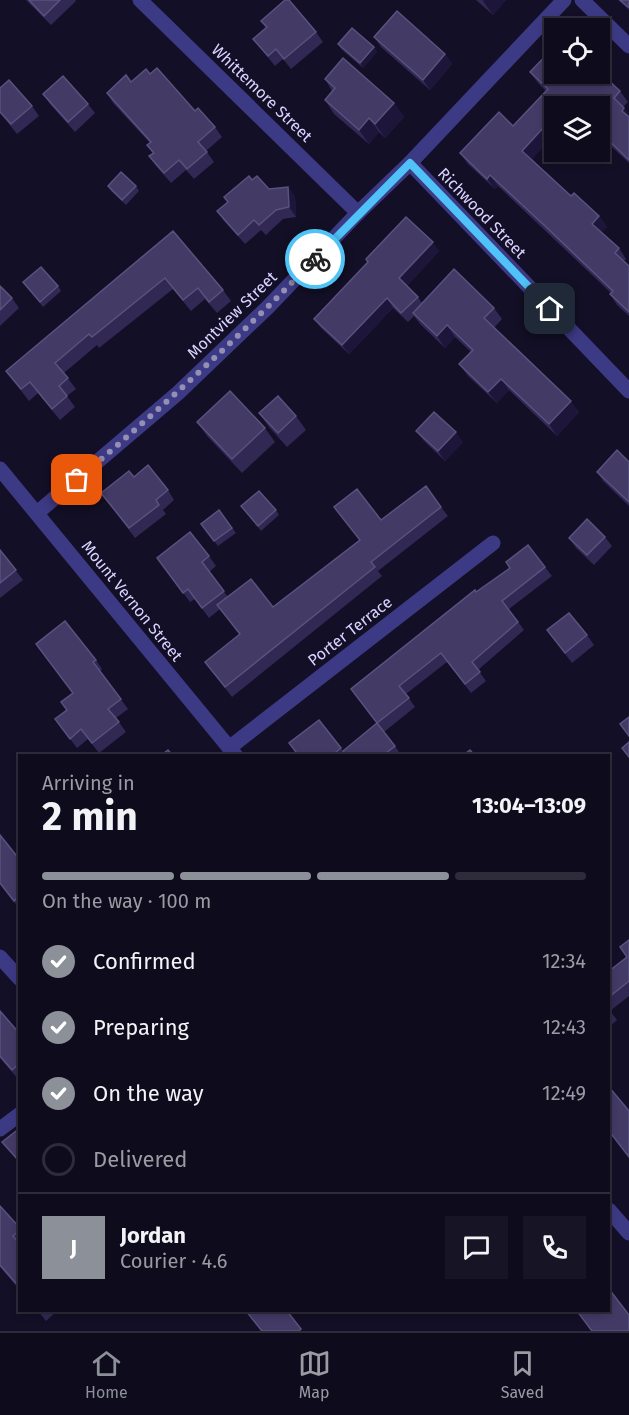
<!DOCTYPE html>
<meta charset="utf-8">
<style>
:root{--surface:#0e0b1c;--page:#171425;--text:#f1f3f6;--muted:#9b9ba3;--line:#2e2b3b;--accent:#8c9099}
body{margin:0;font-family:"Fira Sans",sans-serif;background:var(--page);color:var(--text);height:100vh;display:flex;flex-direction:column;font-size:22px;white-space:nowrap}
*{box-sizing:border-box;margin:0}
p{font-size:20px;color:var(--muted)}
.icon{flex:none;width:33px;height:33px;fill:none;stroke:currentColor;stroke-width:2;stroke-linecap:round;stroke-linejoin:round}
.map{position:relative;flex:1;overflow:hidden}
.drawer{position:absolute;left:18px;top:754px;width:592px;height:558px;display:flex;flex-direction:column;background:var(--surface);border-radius:0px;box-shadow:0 3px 9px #0003,0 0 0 2px var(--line)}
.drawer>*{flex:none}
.fabs{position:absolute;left:544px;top:18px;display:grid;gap:12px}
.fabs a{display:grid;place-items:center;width:66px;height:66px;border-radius:0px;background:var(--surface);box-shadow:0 3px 9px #0003,0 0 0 2px var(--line);font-size:30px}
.pin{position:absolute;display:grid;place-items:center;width:51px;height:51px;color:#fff;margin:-26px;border-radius:12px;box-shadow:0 3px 9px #0006}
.courier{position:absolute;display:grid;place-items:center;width:60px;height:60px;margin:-30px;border:4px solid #4fc3f7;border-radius:50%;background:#fff;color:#222;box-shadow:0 2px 8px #0007}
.overview em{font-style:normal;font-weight:700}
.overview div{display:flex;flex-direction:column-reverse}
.overview{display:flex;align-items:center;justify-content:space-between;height:102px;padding:0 24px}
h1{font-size:39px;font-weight:700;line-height:45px}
.bar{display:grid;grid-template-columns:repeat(4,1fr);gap:9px 6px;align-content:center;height:72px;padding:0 24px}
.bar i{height:8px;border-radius:4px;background:var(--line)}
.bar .on{background:var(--accent)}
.bar p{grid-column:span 4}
.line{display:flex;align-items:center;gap:15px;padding:0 24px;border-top:2px solid var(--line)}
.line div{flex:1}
.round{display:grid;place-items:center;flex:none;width:63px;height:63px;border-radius:0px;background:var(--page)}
ol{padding:0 24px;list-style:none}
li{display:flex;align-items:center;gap:18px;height:66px}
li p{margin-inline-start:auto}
li .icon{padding:6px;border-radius:50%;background:var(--accent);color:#fff;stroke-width:4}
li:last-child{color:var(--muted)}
li i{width:33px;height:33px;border:3px solid var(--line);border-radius:50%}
.dock{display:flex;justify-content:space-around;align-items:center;height:84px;border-top:2px solid var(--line);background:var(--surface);font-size:16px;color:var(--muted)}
.dock a{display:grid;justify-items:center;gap:3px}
.dock .on{color:var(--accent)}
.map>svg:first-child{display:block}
</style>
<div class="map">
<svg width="629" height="1331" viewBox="0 0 629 1331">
<rect width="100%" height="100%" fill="#130f26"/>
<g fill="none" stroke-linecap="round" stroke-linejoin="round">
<g stroke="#3d3a85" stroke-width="15">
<polyline points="140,0 358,213"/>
<polyline points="582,0 629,46"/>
<polyline points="410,163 629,391"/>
<polyline points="0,469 236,756"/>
<polyline points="37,513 178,393 268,307 358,213 410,163 564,0"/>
<polyline points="229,748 493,543"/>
<polyline points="0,957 20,979"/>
<polyline points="0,1129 20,1114"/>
<polyline points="609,1210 629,1233"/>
</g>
</g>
<g fill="#312854">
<polygon points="26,0 75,0 76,1 51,25"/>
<polygon points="476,0 506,0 493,15"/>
<polygon points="618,0 629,0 629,10"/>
<polygon points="261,21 316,32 323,42 291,69 283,59 275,66 253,39 266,28"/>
<polygon points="374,37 445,54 452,64 430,90 381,47"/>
<polygon points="338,44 374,47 377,52 363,68 341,49"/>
<polygon points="530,72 598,85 620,91 628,102 623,107 629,115 629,163 600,136 600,106 555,106 555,133 532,159 571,196 599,216 607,227 601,232 619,248 626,259 624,261 629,266 629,316 617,305 610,294 611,293 498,186 495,189 468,164 460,153 513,126 546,91 538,83"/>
<polygon points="150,74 215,127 222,137 206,151 214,162 194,179 186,170 171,183 156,166 149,156 153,154 147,145 150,143 113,103 107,93"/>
<polygon points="325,79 394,103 404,117 385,138 379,132 369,144 334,114 325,100 332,91"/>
<polygon points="0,88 32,106 39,116 17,134 0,113"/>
<polygon points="43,94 88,104 95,113 75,132 50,104"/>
<polygon points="252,180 269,189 288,187 295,197 296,217 283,219 266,235 261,230 245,244 224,221 217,211 228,202 224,197"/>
<polygon points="108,186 136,186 139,191 126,205 111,191"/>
<polygon points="173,231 223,290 231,301 217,313 205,299 191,311 173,289 99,348 97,345 64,373 76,389 67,396 75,407 60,420 38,393 29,401 6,371"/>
<polygon points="439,251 407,286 418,297 422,303 494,308 502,319 494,328 579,412 557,436 509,390 497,403 468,376 459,364 471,352 455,337 445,348 421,325 414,316 408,322 393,308 349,354 321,328 314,319 368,262 366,259"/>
<polygon points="23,282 58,286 61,291 43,307"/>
<polygon points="0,286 12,298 19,308 0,326"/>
<polygon points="259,413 296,416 306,430 287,447 269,427"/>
<polygon points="197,422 265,428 275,442 242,473 207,436"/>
<polygon points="416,431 463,442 445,461 423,440"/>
<polygon points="629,462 629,506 603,481 597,472"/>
<polygon points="134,477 168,490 174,500 163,510 166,514 135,538 101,493"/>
<polygon points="241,506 276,510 279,515 261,531"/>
<polygon points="334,507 381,520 441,507 448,516 378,571 382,576 232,697 205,662 240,635 220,609 209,618 195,599 190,602 157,558 209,556 216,566 209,572 228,597 273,607 360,540"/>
<polygon points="219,510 236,533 218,546 201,524"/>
<polygon points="605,537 612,546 594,565 576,548 569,538"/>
<polygon points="0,550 23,580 0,598"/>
<polygon points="545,567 552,576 509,609 524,630 478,670 486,681 471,693 447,662 406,694 415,707 384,732 351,689 476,592"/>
<polygon points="547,630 587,635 594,645 572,663"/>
<polygon points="36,644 96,660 102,669 100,671 128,709 116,718 126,732 99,753 88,739 77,748 55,719 66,710 61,702 73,693"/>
<polygon points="319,720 343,751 395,746 401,755 299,756 289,743"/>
<polygon points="0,835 20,860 20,909 0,884"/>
<polygon points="629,940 629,996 610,1011 617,1020 609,1027 609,971 627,957 620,947"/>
<polygon points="0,1011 20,1034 20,1079 19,1080 0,1058"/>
<polygon points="20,1128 20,1164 2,1142"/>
<polygon points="0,1206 20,1228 20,1290 0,1267"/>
<polygon points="38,1311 57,1311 46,1321"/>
</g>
<g fill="#1d163a">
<polygon points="484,0 506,0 493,15 483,1"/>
<polygon points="374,47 377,52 363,68 360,63"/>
<polygon points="445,54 452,64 430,90 423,80"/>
<polygon points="567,101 571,106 563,106"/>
<polygon points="394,103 404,117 385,138 375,124"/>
<polygon points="624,108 629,115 629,121 622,111"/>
<polygon points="555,115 555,133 530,161 522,151"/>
<polygon points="369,118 379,132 369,144 359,130"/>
<polygon points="490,175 498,186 495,189 487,179"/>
<polygon points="288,187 295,197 296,217 289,207"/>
<polygon points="599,216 607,227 600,234 592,224"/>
<polygon points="433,242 439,251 406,287 399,278"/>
<polygon points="387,298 393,308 349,354 342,345"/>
<polygon points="447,325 455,337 445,348 437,336"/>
<polygon points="501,379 509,390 497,403 488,392"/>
<polygon points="571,401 579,412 557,436 549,424"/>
<polygon points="456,432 463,442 445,461 438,451"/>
</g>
<g fill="#433a66" stroke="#5a527e" stroke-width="1.5">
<polygon points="29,0 60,0 44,16"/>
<polygon points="285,0 289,0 316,32 284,59 276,49 268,56 253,39 267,27 261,21"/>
<polygon points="620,0 629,0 629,7 628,7"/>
<polygon points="397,11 445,54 423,80 374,37"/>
<polygon points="352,28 374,47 360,63 338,44"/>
<polygon points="555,46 555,74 586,74 598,85 605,77 620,91 614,98 624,108 622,111 629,117 629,160 600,132 600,106 573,106 567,101 563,106 555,106 555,115 522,151 571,196 574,193 599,216 592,224 619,248 615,253 629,266 629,312 610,294 613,291 544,225 490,175 487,179 460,153 499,112 513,126 548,89 530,72"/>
<polygon points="343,58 394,103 375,124 369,118 359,130 325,100 335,88 325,79"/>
<polygon points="157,68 195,111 198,108 215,127 198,142 207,152 187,169 179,160 164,173 149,156 154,153 147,145 151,142 107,93 126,75 131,82 146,69 150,74"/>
<polygon points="63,76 88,104 68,122 43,94"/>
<polygon points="9,80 32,106 11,124 0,112 0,88"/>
<polygon points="121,172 136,186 122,200 108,186"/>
<polygon points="249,176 252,180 257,176 269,189 288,187 289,207 276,210 259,225 254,220 238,235 217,211 228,202 224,197"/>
<polygon points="406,217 433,242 399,278 418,297 401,313 387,298 342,345 314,319 368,262 366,259"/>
<polygon points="173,231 223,290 209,302 198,288 183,300 165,278 92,337 89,334 55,363 68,378 59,386 67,396 52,409 30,382 21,389 6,371"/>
<polygon points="41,267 58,286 40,302 23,282"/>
<polygon points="454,269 494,308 484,318 571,401 549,424 501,379 488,392 459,364 473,350 447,325 437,336 413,313"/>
<polygon points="0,286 12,298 0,310"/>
<polygon points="230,391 265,428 232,459 197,422"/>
<polygon points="278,396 296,416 278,433 259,413"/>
<polygon points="434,412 456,432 438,451 416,431"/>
<polygon points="617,450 629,462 629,502 597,472"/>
<polygon points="148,465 168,490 156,500 159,505 129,528 101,493 129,471 134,477"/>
<polygon points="426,486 441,507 371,562 375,567 225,687 205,662 240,634 217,605 251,579 273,607 360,540 334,507 357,489 381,520"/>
<polygon points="259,491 276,510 258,526 241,506"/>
<polygon points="219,510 232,528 214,541 201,524"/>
<polygon points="587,519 605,537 587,555 569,538"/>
<polygon points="190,532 209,556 202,562 224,591 202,608 188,589 183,593 157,558"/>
<polygon points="528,545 545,567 502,601 518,622 472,662 480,672 465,684 441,653 399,686 409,698 377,723 351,689 475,590 476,592 510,568 506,562"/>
<polygon points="0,550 16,570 0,583"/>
<polygon points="569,613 587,635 565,653 547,630"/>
<polygon points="65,621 96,660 93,662 121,699 108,709 119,722 92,743 81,729 70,739 55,719 67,710 61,702 73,693 36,644"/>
<polygon points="629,717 629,736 620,724"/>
<polygon points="319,720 341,748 331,756 299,756 289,743"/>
<polygon points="377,723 395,746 382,756 347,756 343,751"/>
<polygon points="629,742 629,757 622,748"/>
<polygon points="168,750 173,756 160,756"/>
<polygon points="470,750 475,756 462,756"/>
<polygon points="0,835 20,860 20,902 17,898 14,901 0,883"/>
<polygon points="629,940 629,981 609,997 609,971 627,957 620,947"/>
<polygon points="0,1011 20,1034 20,1063 12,1070 0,1056"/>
<polygon points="609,1087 629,1111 629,1157 609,1131"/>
<polygon points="20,1128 20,1162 2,1142"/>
<polygon points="0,1206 20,1228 20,1230 13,1236 20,1244 20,1288 0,1265"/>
<polygon points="609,1289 629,1315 629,1331 592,1331 577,1311 609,1311"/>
<polygon points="246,1311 287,1311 301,1329 299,1331 262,1331"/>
</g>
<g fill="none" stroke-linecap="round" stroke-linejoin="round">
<path stroke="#948fb3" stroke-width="6" stroke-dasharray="0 10.8" d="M77,480c83,-71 163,-143 238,-221"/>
<polyline stroke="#4fc3f7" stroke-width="8" points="315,259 410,163 550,309"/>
</g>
<g text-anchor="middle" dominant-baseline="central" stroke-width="4.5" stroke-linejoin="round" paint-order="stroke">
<g font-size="16" fill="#d9d4ff" stroke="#130f26">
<text transform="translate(262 93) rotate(44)">Whittemore Street</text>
<text transform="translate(482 213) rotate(46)">Richwood Street</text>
<text transform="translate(232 315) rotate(-44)">Montview Street</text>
<text transform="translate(132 601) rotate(51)">Mount Vernon Street</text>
<text transform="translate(350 631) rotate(-38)">Porter Terrace</text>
</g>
</g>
</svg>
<div class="fabs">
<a><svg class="icon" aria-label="locate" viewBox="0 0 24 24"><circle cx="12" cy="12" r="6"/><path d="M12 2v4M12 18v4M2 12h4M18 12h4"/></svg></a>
<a><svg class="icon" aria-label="layers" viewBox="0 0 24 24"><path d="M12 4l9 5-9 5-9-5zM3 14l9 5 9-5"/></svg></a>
</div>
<div class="pin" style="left:77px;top:480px;background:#ea580c"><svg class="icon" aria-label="bag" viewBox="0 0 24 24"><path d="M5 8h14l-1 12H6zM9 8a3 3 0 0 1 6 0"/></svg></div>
<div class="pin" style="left:550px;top:309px;background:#1f2937"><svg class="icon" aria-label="home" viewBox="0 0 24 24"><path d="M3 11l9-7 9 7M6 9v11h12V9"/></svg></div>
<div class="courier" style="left:315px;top:259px"><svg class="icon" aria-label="bike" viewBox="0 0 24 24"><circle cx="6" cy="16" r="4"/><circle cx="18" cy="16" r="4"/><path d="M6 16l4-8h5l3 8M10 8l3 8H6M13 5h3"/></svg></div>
<section class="drawer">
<div class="overview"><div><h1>2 min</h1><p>Arriving in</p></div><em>13:04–13:09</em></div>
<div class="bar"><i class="on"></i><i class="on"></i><i class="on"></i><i></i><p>On the way · 100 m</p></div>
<ol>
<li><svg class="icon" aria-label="check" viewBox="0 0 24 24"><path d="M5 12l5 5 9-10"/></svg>Confirmed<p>12:34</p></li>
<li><svg class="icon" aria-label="check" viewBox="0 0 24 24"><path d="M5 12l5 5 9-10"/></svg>Preparing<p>12:43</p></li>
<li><svg class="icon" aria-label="check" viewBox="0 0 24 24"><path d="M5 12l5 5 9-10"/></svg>On the way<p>12:49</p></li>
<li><i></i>Delivered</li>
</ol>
<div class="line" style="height:108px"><b class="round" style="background:var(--accent);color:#fff">J</b><div><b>Jordan</b><p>Courier · 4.6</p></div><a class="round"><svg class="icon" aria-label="chat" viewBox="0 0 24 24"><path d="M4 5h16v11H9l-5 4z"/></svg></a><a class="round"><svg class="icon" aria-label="phone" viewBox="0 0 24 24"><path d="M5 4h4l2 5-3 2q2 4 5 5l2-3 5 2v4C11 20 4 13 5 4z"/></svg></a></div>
</section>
</div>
<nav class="dock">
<a class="on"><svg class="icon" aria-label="home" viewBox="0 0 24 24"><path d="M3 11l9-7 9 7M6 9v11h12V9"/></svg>Home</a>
<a><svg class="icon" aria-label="map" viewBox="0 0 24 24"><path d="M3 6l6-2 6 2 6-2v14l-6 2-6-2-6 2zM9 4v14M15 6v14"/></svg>Map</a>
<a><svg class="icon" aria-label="saved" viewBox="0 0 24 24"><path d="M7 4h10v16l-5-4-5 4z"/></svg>Saved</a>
</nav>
